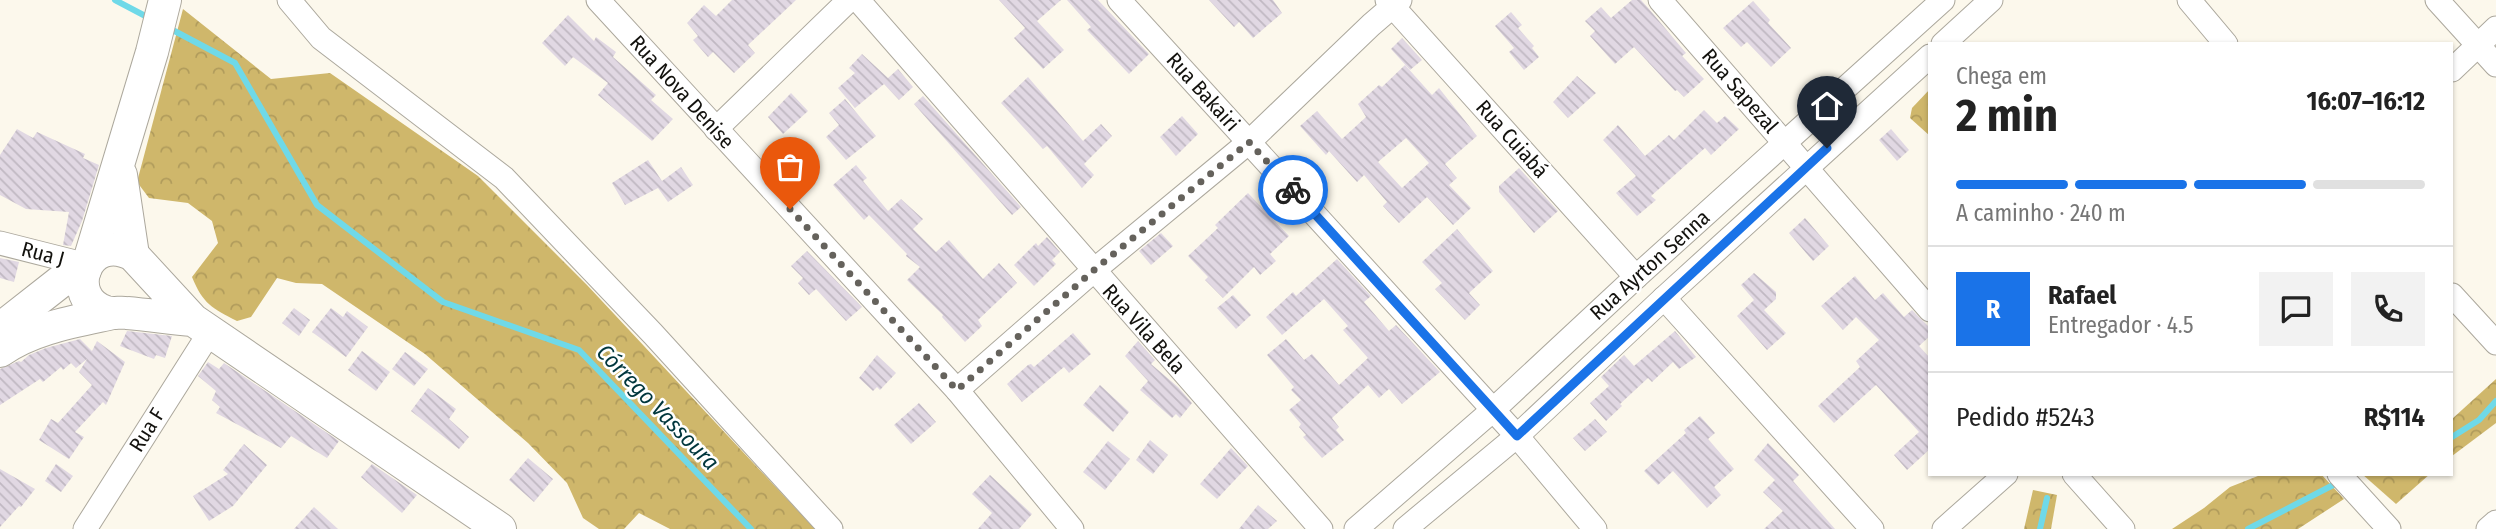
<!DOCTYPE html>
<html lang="pt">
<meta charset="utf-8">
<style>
:root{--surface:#fff;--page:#f2f2f2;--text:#222;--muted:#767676;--line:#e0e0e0;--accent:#1a73e8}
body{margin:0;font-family:"Fira Sans Condensed",sans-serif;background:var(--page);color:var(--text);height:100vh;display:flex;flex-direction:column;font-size:26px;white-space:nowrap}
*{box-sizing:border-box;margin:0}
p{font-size:23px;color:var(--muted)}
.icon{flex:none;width:38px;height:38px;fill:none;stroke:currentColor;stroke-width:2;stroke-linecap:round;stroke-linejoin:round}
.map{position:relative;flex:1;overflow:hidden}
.drawer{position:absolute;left:1928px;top:42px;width:525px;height:434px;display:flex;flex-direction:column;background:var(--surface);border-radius:0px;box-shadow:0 2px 5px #0004}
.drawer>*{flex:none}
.pin{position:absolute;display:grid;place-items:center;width:60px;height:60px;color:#fff;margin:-72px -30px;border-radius:50% 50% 50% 0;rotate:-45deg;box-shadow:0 0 7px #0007}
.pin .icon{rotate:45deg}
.courier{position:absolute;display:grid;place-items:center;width:70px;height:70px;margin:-35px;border:5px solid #1a73e8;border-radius:50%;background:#fff;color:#222;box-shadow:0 2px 9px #0007}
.head em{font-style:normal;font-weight:700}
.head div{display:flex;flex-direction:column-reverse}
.head{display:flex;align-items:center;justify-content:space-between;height:119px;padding:0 28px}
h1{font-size:46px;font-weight:700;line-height:52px}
.bar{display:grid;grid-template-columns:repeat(4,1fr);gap:10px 7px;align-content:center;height:84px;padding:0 28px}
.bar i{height:9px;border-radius:5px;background:var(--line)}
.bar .current{background:var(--accent)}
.bar p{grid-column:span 4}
.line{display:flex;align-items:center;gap:18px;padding:0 28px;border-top:2px solid var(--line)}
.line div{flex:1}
.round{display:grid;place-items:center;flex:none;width:74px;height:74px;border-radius:0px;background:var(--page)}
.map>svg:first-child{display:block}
</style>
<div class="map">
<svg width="2496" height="529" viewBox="0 0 2496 529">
<defs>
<pattern id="forest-crowns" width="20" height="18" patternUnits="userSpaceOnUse" patternTransform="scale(1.75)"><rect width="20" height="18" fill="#cfb76b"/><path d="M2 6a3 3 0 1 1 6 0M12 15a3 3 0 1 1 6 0" fill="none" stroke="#b19c5c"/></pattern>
<pattern id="building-back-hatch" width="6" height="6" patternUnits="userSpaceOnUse" patternTransform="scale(1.75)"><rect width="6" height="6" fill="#e1d8e3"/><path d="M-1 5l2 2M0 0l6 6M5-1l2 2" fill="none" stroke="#c0b8c2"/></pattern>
</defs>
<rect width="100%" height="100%" fill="#fcf8ec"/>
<g fill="url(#forest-crowns)">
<path d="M183,9l88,70 59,-6 148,103 109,109 228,244h-145l-31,-16 -15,16h-25l-16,-11 -16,-35 -39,-40 -103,-89 -103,-70 -26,-1 -19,-5 -26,39 -14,4c-25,-13 -34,-17 -45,-44l26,-34 -6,-22 -24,-18 -39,-5 -12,-16z"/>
<polygon points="1930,89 1930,136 1910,118 1912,108"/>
<polygon points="2496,379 2496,423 2452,456 2452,419"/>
<polygon points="2263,474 2321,474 2344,499 2298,529 2172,529 2204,508 2230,487"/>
<polygon points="2362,474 2430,474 2396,504"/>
<polygon points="2033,490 2057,495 2051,529 2024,529"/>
</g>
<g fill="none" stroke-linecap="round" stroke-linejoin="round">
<g stroke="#6fd9e8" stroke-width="6">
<polyline points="115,0 151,19"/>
<polyline points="167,27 235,63 317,205 443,302 579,350 751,529"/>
<polyline points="2452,437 2479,420 2496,401"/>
<polyline points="2040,529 2047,498"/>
<polyline points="2248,529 2339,482"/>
</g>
</g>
<g fill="url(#building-back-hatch)" fill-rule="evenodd">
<polygon points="732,0 796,0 748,45 755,53 734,73 713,52 708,57 693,40 698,36 687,23 704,5 716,16"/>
<polygon points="999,0 1061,0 1037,21 1064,50 1043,69 1014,38 1025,28"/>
<polygon points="1067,0 1098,0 1149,54 1129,74 1087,30 1091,27"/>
<polygon points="1209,0 1273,0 1282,13 1253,38 1239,22 1234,27"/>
<polygon points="1632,0 1641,0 1649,9 1686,53 1682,56 1704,79 1684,97 1677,90 1675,91 1634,47 1615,64 1590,36 1595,31 1585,21 1601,7 1611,18"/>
<polygon points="1753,1 1770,20 1768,23 1791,48 1771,67 1747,42 1741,47 1723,28"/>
<polygon points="1511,12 1522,25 1518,28 1534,46 1532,48 1539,57 1524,70 1509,52 1514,48 1495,26"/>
<polygon points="568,15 594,41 596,37 616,52 613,57 656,95 651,100 673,119 652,141 598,95 608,83 573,57 565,66 542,43"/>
<polygon points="1402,38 1422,60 1410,70 1391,49"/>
<polygon points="862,54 888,78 898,69 913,87 899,100 884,84 855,108 838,88 855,73 849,68"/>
<path d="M1405,65l27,30 7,-7 38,48 -32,28 12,14 -8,7 22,23 -18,17 -26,-28 -28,26 -16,-17 4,-4 -23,-27 -7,7 -28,-31 -3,4 -26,-29 17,-15 25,28 24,-22 -8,-13 21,-19 3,2zM1406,138l23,25 -27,25 -24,-26z"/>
<polygon points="1577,76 1596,93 1568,118 1553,102"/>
<polygon points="1028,77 1083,141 1101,124 1112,136 1084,164 1094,175 1082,188 1047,146 1043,149 1001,103"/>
<polygon points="791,93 808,111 783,134 768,117"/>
<polygon points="923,96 1021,207 1012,215 914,104"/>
<polygon points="845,99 876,136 846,160 826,137 839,125 829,113"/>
<polygon points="1704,110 1717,123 1725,116 1739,129 1711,155 1705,148 1651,196 1656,200 1637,216 1616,193 1636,176 1603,140 1618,125 1645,156 1669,135 1674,140"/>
<polygon points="1182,116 1198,134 1176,156 1160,137"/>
<polygon points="17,129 33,138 37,132 85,154 83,158 99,165 82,221 71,246 63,245 69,212 26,209 0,195 0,155"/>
<polygon points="1891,129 1909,150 1897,161 1879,140"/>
<polygon points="648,160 662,181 681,167 693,185 668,202 658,188 625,205 612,183"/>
<polygon points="856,165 867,178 863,181 888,211 901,199 923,219 913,229 936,252 949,240 983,279 999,263 1017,283 978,320 982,326 965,342 942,317 943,315 907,280 920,267 906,256 907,254 869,215 864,220 833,185"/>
<polygon points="1519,168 1558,211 1534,233 1499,192 1499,186"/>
<polygon points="1248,193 1289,236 1270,254 1276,261 1260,275 1254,267 1223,298 1205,280 1208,277 1188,256 1218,228 1215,225"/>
<polygon points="1805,218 1829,246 1813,261 1789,233"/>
<polygon points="1457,229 1493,271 1469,293 1480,305 1465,320 1435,289 1442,283 1422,262"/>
<polygon points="1161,233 1173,246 1151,265 1139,251"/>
<polygon points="1047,237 1060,252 1052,260 1056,264 1034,286 1014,265 1036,243 1038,246"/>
<polygon points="807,251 862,307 846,321 816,289 809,295 798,283 803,278 791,266"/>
<polygon points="0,258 19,262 14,282 0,278"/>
<polygon points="1337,259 1371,296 1364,302 1389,331 1396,325 1440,372 1402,404 1389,389 1379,398 1368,385 1332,418 1339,427 1336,430 1344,440 1322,458 1303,437 1306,435 1299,427 1301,424 1289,410 1301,400 1291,390 1294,387 1267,355 1286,339 1304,360 1312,354 1339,385 1368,358 1343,330 1348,326 1324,299 1282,335 1266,317 1293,292 1296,296"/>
<polygon points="1754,273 1776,292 1776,299 1764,310 1786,333 1767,350 1737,316 1754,300 1741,285"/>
<polygon points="1855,276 1875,300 1883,293 1904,317 1912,310 1930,328 1930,336 1919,346 1930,358 1930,449 1907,470 1894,455 1919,432 1876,385 1834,423 1818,406 1860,367 1856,361 1879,340 1856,317 1843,330 1821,306"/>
<polygon points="1233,295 1251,315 1236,329 1217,308"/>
<polygon points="294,308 310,320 299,336 282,323"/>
<polygon points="331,308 343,317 347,311 368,327 346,357 312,332"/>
<polygon points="127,331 172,336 165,358 156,355 154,359 120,346"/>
<polygon points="1675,331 1696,357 1679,369 1673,362 1652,382 1648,378 1620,404 1622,406 1606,421 1590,403 1609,386 1601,377 1624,355 1634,366"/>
<polygon points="1073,333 1091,354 1069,373 1064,367 1022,402 1007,384 1028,365 1031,364 1034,367"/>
<polygon points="80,339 92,351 97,341 125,362 106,405 103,402 75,432 84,437 69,459 39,440 51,419 58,423 92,385 79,372 87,359 76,368 71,363 63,370 61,367 43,382 40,379 0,405 0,369 19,361 21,362 29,355 46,348"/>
<polygon points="1138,341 1155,360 1151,364 1178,387 1192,403 1180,418 1176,414 1172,418 1140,390 1148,381 1125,356"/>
<polygon points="362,351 390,372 376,391 348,370"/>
<polygon points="405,352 428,369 414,386 392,369"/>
<polygon points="877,355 896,373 880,390 877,387 873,391 859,378"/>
<polygon points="208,362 219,369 224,363 339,441 327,458 291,436 281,448 216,413 220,407 212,400 216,391 198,376"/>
<polygon points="1100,385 1129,412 1113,432 1083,405"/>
<polygon points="428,388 456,409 449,419 469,437 459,449 411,411"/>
<polygon points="919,403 936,422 911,444 894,425"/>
<polygon points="1700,416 1715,433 1708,439 1734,469 1714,487 1721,495 1707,508 1673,471 1658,485 1644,471 1686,433 1684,430"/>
<polygon points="1595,419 1607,432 1585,451 1573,438"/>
<polygon points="1150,440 1168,455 1153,474 1136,460"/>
<polygon points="1108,441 1130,459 1105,490 1083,472"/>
<polygon points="1768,443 1799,475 1793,481 1835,529 1764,529 1783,511 1763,492 1775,480 1754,460"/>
<polygon points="244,444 267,465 233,506 209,521 193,496 228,474 223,470"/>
<polygon points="1231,448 1248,466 1217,499 1200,484"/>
<polygon points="528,458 553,479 534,502 509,480"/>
<polygon points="56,464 73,476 61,492 45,481"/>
<polygon points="372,464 417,495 402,513 361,477"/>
<polygon points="0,469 35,489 21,507 19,506 0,527"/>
<polygon points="990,475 1032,514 1019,529 978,529 992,513 972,494"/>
<polygon points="1258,505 1277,521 1268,529 1239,529"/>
<polygon points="314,507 338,529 294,529"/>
</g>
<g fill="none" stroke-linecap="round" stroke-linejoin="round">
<defs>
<g id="street">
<polyline points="289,0 321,38 504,178 653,334 831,529"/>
<polyline points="598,0 957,390 1072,529"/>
<polyline points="858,0 1321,529"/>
<polyline points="1119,0 1517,436 1595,529"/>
<polyline points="1387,0 1636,277"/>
<polyline points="1660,0 1930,310"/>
<polyline points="2189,0 2226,44"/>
<polyline points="2437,0 2496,65"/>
<polyline points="1943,44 1991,0"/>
<polyline points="2452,70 2496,28"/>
<polyline points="716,129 849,0"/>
<polyline points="0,243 87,265"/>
<polyline points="2452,295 2496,343"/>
<polyline points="1664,298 1872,529"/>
<polyline points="957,390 1093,271 1249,142 1371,25 1400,0"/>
<polyline points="2074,474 2123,529"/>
<polyline points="2339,474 2389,529"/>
<polyline points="85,529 210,332"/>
<polyline points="1356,529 1493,410 1636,277 1943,0"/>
<polyline points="1405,529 1517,436 1664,298 1930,56"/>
<polyline points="1944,529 2006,474"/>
<polyline points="2488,529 2496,522"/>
</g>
<g id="secondary">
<polyline points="121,175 133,255"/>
<polyline points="89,261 152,52 165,0"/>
<path d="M193,320c-22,-2 -44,-5 -66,-7 -7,-1 -14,1 -21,-1 -44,-14 -20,-82 27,-57l60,65 307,209"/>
<polyline points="0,329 60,282 85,270"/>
<path d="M0,351c32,-23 76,-30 113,-38"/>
</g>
</defs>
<use href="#street" stroke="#aca89d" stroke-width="25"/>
<use href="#secondary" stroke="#aca89d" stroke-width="34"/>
<use href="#street" stroke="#fff" stroke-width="23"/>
<use href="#secondary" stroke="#fff" stroke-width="32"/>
</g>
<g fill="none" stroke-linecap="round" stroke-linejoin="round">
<polyline stroke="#65625c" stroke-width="7" stroke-dasharray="0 12.6" points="790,209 957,390 1093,271 1249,142 1293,190"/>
<polyline stroke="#1a73e8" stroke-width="9" points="1293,190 1517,436 1827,148"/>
</g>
<g text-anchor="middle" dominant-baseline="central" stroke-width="5" stroke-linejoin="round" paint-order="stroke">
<g font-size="21" fill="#13120e" stroke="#fff">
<text transform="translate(1740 91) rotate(49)">Rua Sapezal</text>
<text transform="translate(682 92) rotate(48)">Rua Nova Denise</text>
<text transform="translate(1203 92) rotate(48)">Rua Bakairi</text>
<text transform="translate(1512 139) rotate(48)">Rua Cuiabá</text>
<text transform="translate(43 254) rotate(15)">Rua J</text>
<text transform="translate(1650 265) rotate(-42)">Rua Ayrton Senna</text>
<text transform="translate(1144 329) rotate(48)">Rua Vila Bela</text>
<text transform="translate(147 430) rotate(-58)">Rua F</text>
</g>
<g font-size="23" font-style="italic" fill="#00363c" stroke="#fff">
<text transform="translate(658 407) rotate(46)">Córrego Vassoura</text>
</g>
</g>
</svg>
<div class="pin" style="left:790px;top:209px;background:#ea580c"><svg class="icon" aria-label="bag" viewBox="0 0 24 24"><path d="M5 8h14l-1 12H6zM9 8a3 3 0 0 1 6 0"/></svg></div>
<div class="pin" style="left:1827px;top:148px;background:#1f2937"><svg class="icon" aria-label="home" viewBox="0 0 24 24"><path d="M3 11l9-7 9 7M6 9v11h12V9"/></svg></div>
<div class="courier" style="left:1293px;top:190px"><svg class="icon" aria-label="bike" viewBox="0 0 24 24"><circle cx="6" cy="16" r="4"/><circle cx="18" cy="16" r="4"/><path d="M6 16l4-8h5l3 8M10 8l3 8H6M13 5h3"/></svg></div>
<section class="drawer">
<div class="head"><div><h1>2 min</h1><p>Chega em</p></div><em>16:07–16:12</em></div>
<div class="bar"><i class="current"></i><i class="current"></i><i class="current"></i><i></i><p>A caminho · 240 m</p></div>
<div class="line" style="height:126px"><b class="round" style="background:var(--accent);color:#fff">R</b><div><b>Rafael</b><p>Entregador · 4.5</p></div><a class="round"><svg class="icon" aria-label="chat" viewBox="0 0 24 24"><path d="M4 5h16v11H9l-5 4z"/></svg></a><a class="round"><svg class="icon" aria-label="phone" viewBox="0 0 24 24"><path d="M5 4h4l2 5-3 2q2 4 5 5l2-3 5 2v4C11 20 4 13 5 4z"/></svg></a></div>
<div class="line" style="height:91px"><div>Pedido #5243</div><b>R$114</b></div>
</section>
</div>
